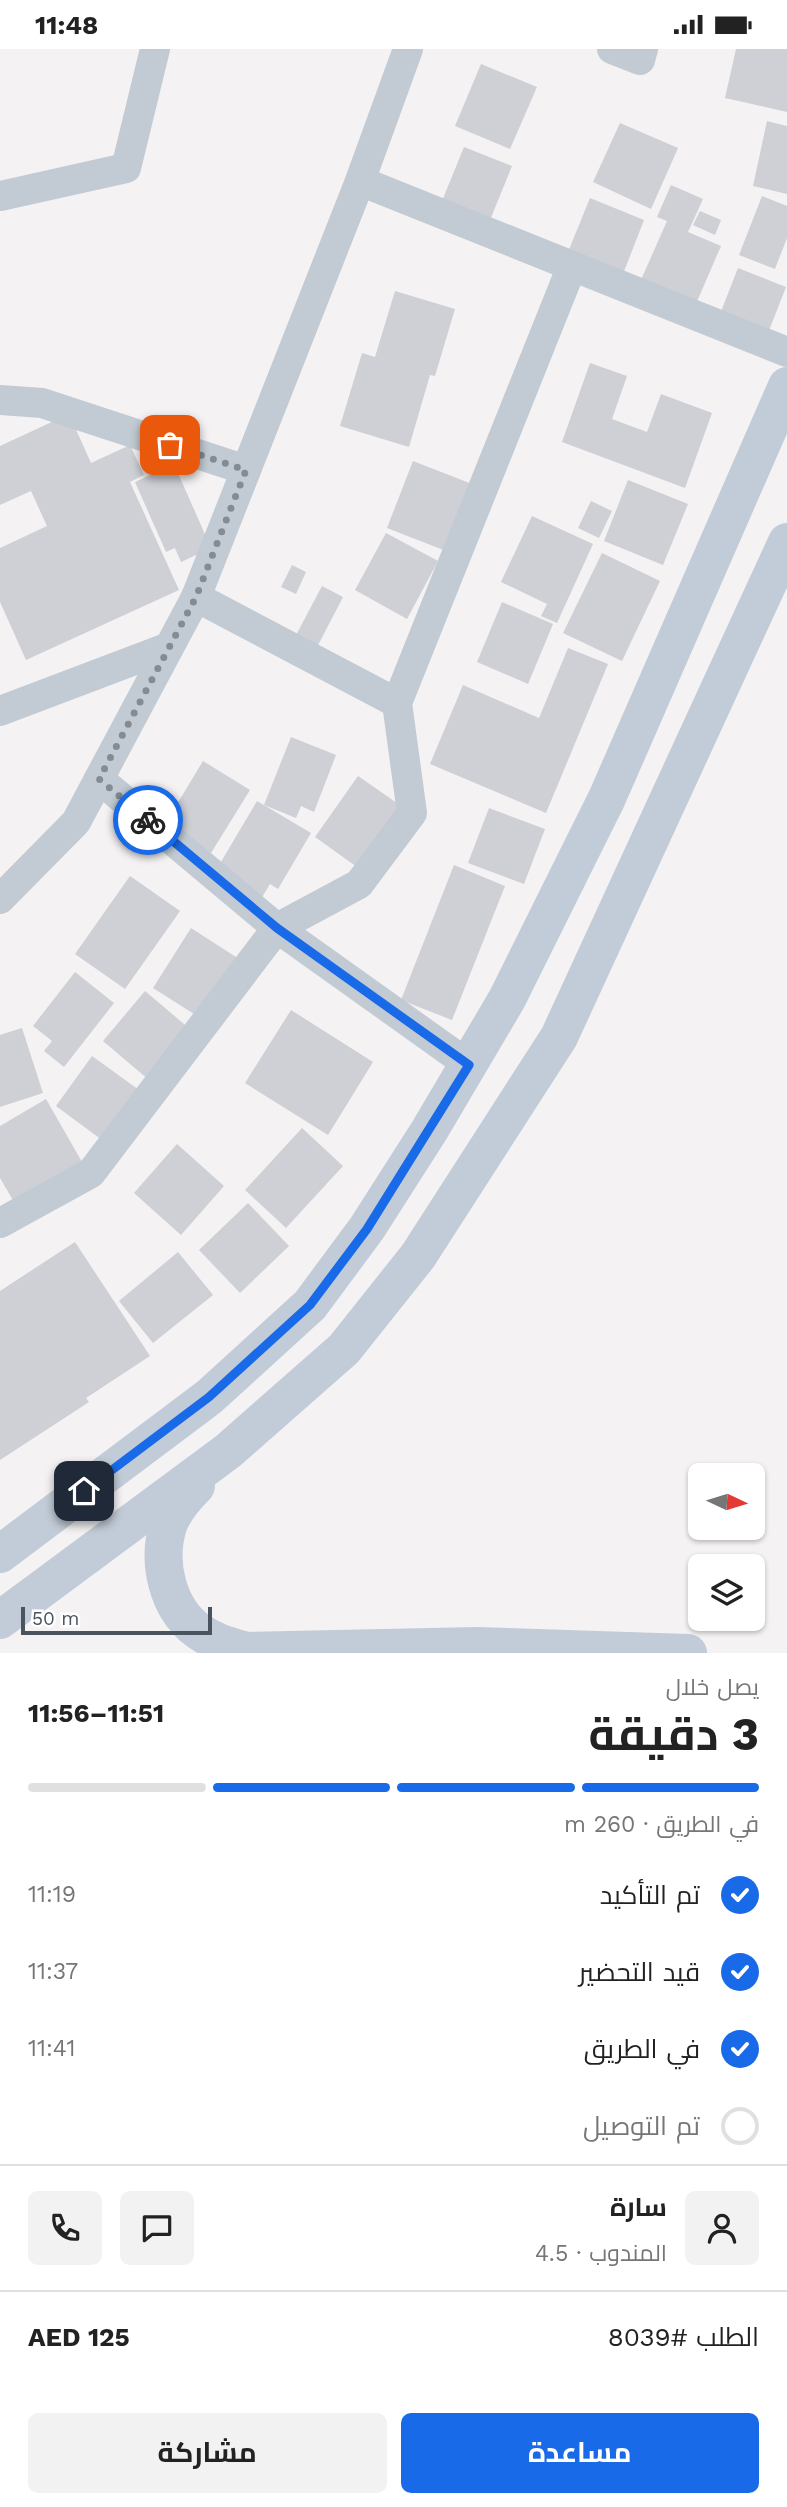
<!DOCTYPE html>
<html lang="ar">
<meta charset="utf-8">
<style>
:root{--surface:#fff;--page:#f2f2f2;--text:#222;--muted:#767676;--line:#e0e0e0;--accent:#186ae8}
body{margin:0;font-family:"Work Sans",Cairo,sans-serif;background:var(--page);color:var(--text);direction:rtl;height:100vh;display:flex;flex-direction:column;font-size:26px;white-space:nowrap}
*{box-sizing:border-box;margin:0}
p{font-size:23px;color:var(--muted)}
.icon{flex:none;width:38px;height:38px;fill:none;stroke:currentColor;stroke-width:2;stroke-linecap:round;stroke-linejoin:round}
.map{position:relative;height:1604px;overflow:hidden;direction:ltr}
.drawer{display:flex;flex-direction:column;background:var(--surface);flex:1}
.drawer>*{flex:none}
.needle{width:46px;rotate:94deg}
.buttons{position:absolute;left:688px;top:1414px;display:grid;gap:14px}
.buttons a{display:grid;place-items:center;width:77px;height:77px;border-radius:10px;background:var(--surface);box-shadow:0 2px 5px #0004;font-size:35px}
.scale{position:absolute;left:21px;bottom:18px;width:191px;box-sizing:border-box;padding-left:7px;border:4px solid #49545f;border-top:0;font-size:19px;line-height:24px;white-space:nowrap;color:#49545f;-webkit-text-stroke:5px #fff;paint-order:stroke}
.pin{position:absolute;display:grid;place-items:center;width:60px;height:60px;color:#fff;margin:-30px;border-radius:14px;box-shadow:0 4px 10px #0006}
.courier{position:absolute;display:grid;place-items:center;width:70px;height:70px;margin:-35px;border:5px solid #186ae8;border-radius:50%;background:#fff;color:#222;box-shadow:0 2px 9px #0007}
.head em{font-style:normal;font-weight:700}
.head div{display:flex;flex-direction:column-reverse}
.head{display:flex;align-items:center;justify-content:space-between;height:119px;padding:0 28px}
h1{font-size:46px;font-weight:700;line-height:52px}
.bar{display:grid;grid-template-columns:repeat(4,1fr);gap:10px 7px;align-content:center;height:84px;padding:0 28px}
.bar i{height:9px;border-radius:5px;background:var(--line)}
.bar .selected{background:var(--accent)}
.bar p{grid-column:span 4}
.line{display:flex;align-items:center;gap:18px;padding:0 28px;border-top:2px solid var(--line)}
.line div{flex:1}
.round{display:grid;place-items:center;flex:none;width:74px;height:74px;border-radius:10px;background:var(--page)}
ol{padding:0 28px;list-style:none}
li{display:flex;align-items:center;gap:21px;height:77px}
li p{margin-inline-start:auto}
li .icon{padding:7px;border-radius:50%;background:var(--accent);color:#fff;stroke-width:4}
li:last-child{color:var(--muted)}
li i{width:38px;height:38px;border:4px solid var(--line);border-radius:50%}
.cta{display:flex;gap:14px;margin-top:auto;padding:14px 28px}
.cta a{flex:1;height:80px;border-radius:10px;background:var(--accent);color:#fff;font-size:28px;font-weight:700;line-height:80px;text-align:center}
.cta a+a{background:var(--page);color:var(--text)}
.status{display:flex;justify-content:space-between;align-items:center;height:49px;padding:0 35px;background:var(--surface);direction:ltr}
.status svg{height:19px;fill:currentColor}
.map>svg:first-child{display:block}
</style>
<div class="status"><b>11:48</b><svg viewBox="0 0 49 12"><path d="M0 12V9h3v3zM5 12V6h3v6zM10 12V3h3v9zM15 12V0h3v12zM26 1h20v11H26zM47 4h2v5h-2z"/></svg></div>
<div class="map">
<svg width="787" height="1604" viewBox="0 0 787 1604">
<rect width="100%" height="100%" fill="#f4f2f2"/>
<g fill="#ced0d6">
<polygon points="736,0 787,0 787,63 725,49"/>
<polygon points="481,15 537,38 510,100 455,77"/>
<polygon points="767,72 787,77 787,145 753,137"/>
<polygon points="620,74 678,99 651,160 593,133"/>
<polygon points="464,98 512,117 490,171 442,152"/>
<polygon points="671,136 703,150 688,183 721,197 692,264 637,240 667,172 657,168"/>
<polygon points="762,147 787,157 787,189 775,220 739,206"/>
<polygon points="590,149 644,171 623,225 568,203"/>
<polygon points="700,162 721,171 715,186 693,176"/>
<polygon points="738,219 786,238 768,284 720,265"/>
<polygon points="395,242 455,260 435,327 430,326 409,398 340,377 362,304 375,308"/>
<polygon points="590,314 627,327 612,370 647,383 661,345 712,364 685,439 562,393"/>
<polygon points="69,365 91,414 130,396 144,426 130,433 179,541 26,611 0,553 0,499 47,477 31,442 0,456 0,397"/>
<polygon points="413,412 472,435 446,502 387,479"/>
<polygon points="174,415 211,499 181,513 175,499 166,503 135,433"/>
<polygon points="628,431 688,455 663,516 604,492"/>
<polygon points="591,452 612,462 599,489 578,479"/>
<polygon points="532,467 593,495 557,574 541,567 547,555 501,533"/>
<polygon points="386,484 438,512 407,570 355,541"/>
<polygon points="602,504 660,532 622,612 563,584"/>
<polygon points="292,516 306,523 296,545 281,538"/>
<polygon points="322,537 343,548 315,602 294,590"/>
<polygon points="502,553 553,575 528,635 477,613"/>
<polygon points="568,599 608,615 546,764 430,715 463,636 539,669"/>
<polygon points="291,688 336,706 314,763 301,757 296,769 264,756"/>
<polygon points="203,712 250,741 211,804 165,775"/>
<polygon points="358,727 407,761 364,823 315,788"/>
<polygon points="257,752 311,784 278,840 270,835 261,850 215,823"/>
<polygon points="489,759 545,780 524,835 468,814"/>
<polygon points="454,816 505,837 452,971 401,951"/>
<polygon points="130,827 180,862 125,940 75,905"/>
<polygon points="191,879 239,910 202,970 153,939"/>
<polygon points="75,923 114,954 64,1018 44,1002 52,992 33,977"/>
<polygon points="145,942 191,981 149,1031 103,992"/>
<polygon points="291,961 373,1013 328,1086 245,1034"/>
<polygon points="22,979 43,1044 0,1058 0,986"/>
<polygon points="92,1007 139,1041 102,1091 56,1057"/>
<polygon points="46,1050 82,1113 14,1153 0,1129 0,1077"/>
<polygon points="302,1079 343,1117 286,1179 245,1141"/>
<polygon points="177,1095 224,1137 181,1186 134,1144"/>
<polygon points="248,1154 289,1197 240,1244 199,1201"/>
<polygon points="75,1193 150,1307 86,1349 89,1353 0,1411 0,1242"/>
<polygon points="178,1203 213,1246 153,1294 119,1252"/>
</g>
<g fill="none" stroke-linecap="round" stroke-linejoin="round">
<g stroke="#c2cbd3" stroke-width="30">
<polyline points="612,0 640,11 643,0"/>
<polyline points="360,132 787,303"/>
<polyline points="0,147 126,119 155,0"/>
<polyline points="0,351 42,354 246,421"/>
<polyline points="196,548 397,654"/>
<polyline points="0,662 169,598"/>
<polyline points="99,730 277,879 469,1016"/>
<polyline points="0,850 76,773 196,548 360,132 408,0"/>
<polyline points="0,1174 91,1124 277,879 359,835 412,764 397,654 572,217"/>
</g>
<g stroke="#c2ccd8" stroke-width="38">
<path d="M196,1437c-11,11 -23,25 -28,40 -11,36 -1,81 29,104 16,12 32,16 50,21l230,-5 211,7"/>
<polyline points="0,1505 209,1348 310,1256 367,1179 429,1082 507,950 607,749 787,337"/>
<polyline points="0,1571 228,1402 344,1300 418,1207 559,988 787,493"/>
</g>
</g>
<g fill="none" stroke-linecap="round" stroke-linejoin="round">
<polyline stroke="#858b92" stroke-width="7" stroke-dasharray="0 12.6" points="148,771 99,730 196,548 246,421 170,396"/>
<polyline stroke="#186ae8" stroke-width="9" points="84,1442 209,1348 310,1256 367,1180 469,1016 277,879 148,771"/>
</g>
</svg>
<div class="buttons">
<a><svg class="needle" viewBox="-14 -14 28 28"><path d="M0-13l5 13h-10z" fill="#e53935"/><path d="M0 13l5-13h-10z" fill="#767676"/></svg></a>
<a><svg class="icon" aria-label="layers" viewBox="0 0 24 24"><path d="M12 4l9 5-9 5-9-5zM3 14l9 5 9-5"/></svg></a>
</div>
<div class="scale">50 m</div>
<div class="pin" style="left:170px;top:396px;background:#ea580c"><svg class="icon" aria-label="bag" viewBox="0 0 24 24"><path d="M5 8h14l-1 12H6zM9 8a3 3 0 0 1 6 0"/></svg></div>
<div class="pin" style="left:84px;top:1442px;background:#1f2937"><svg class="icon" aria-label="home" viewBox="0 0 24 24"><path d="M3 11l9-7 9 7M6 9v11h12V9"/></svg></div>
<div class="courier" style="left:148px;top:771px"><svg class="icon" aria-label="bike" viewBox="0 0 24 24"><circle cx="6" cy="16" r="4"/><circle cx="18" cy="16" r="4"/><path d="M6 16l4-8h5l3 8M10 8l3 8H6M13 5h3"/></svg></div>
</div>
<section class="drawer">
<div class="head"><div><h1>3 دقيقة</h1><p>يصل خلال</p></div><em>11:51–11:56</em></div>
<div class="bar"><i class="selected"></i><i class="selected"></i><i class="selected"></i><i></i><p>في الطريق · 260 m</p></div>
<ol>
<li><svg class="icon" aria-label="check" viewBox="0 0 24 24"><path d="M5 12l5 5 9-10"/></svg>تم التأكيد<p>11:19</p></li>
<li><svg class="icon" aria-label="check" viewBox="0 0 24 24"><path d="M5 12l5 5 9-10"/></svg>قيد التحضير<p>11:37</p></li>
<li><svg class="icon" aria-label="check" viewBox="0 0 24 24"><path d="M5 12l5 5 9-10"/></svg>في الطريق<p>11:41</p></li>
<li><i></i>تم التوصيل</li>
</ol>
<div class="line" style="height:126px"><a class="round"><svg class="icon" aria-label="person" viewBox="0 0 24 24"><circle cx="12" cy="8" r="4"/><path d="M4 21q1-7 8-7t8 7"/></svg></a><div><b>سارة</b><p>المندوب · 4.5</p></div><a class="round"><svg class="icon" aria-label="chat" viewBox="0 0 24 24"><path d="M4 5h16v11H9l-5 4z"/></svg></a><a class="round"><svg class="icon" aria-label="phone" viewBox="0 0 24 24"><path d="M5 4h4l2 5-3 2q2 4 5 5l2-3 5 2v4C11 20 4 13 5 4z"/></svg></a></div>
<div class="line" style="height:91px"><div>الطلب #8039</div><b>AED 125</b></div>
<div class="cta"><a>مساعدة</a><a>مشاركة</a></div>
</section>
